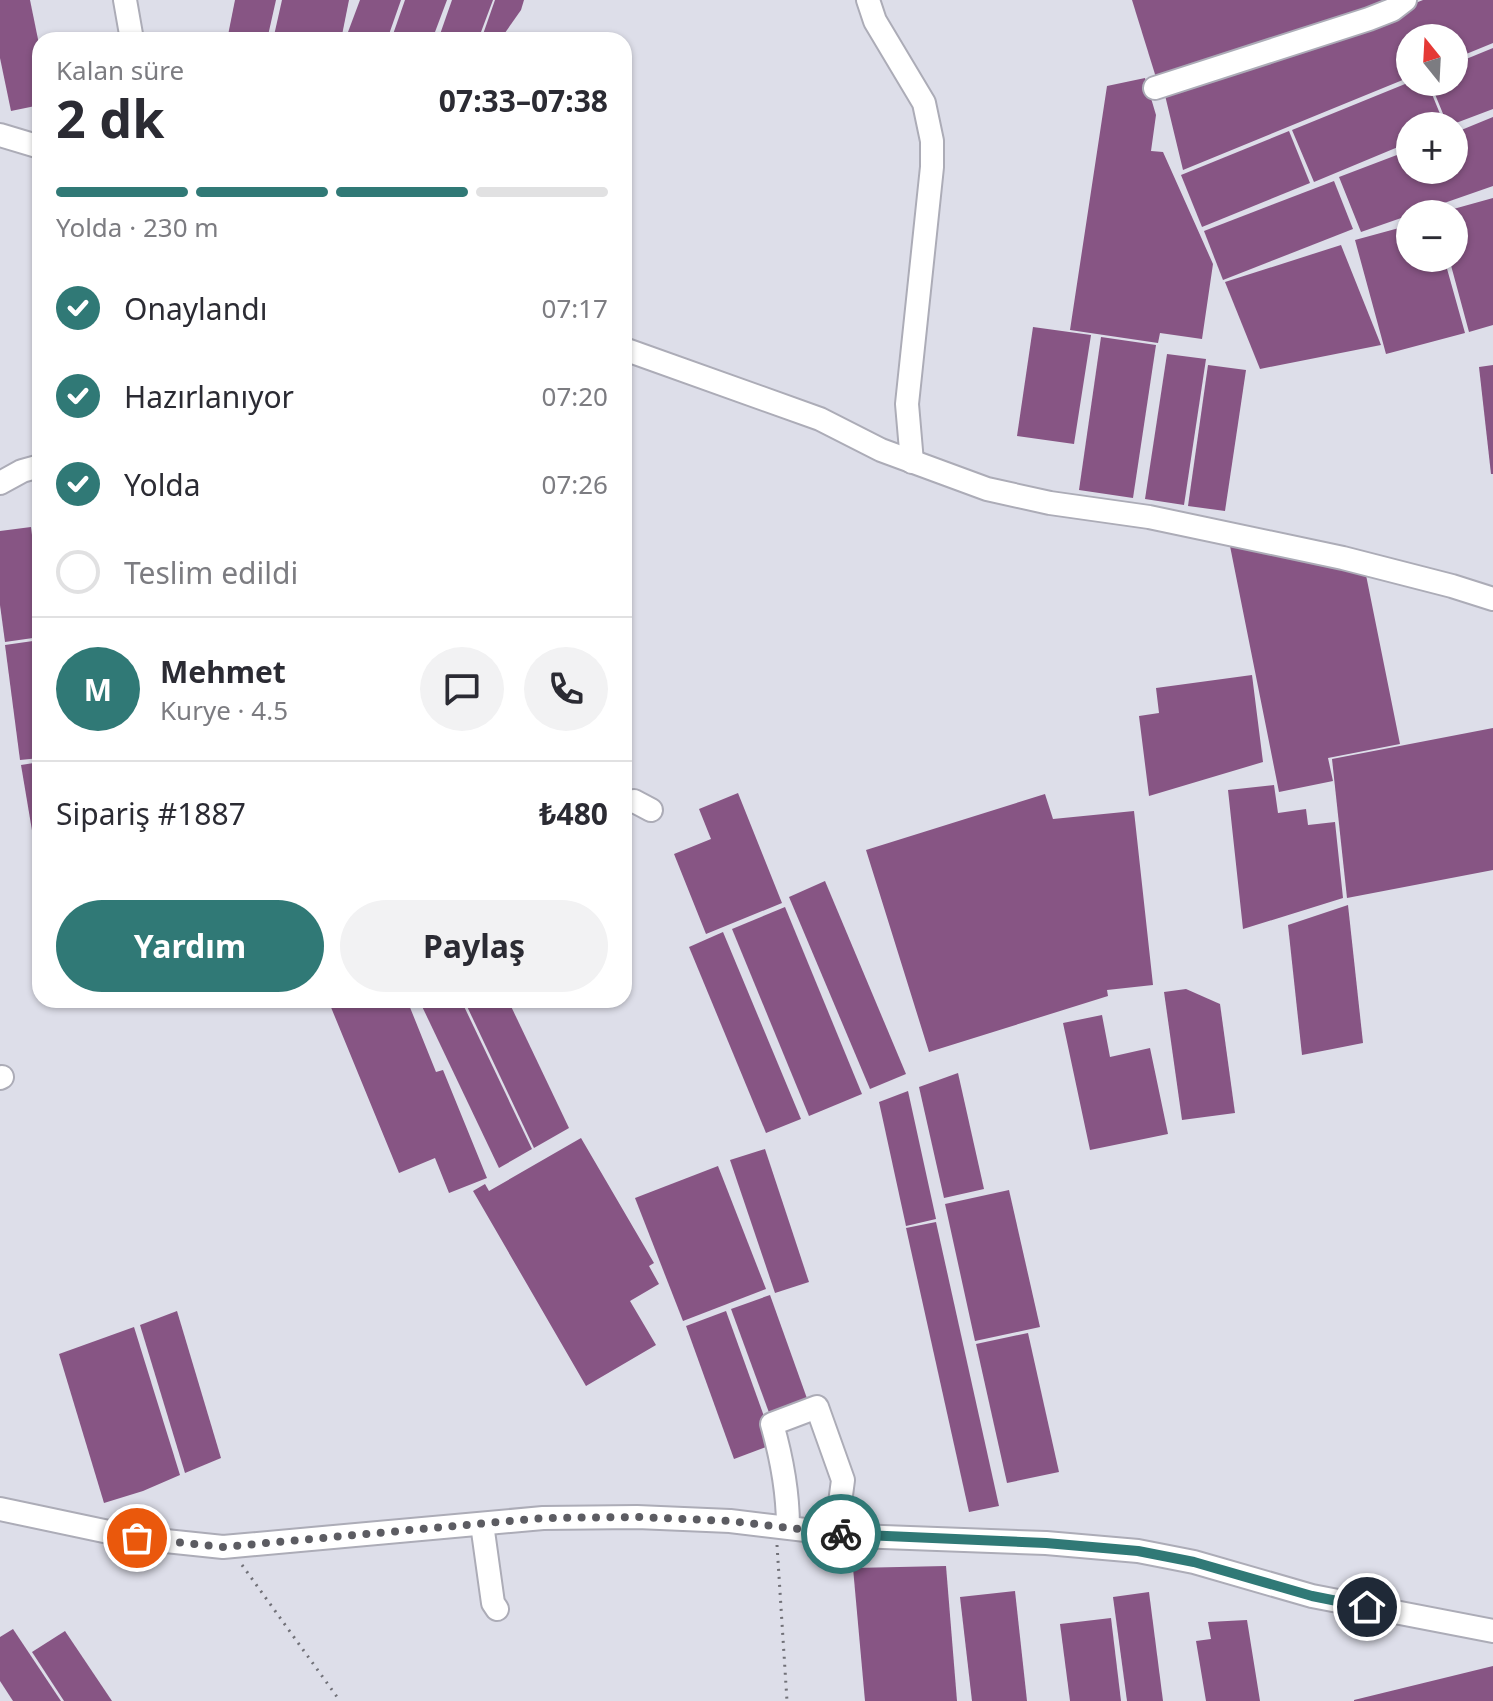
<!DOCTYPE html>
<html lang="tr">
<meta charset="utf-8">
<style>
:root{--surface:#fff;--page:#f2f2f3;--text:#2b2b33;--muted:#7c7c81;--line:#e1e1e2;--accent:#307976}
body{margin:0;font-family:"Noto Sans",sans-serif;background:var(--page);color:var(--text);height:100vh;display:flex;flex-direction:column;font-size:30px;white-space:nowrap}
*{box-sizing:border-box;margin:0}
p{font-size:26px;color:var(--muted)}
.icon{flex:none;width:44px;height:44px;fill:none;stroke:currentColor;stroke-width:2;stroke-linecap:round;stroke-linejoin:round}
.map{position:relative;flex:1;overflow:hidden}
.details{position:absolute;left:32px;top:32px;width:600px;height:976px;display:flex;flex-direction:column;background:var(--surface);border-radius:24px;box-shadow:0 2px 6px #0004}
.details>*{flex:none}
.needle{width:52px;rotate:342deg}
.buttons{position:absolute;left:1396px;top:24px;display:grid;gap:16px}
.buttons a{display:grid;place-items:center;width:72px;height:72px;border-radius:50%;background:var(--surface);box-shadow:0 2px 6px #0004;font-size:40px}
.pin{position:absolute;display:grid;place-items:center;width:68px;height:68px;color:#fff;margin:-34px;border:4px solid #fff;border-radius:50%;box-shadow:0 2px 8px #0007}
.courier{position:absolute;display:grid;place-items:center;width:80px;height:80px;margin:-40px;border:6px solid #307976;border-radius:50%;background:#fff;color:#222;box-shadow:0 2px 10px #0007}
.overview em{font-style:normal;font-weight:700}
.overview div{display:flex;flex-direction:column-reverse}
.overview{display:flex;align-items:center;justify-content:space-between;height:136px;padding:0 24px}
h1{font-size:52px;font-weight:700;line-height:60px}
.bar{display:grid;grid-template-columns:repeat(4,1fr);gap:12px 8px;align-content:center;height:96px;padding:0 24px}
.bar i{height:10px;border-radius:6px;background:var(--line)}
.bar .current{background:var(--accent)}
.bar p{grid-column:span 4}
.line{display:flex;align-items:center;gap:20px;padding:0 24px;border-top:2px solid var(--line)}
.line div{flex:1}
.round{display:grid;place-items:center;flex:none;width:84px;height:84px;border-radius:42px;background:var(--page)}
ol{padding:0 24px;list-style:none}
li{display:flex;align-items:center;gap:24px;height:88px}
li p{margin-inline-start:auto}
li .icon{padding:8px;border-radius:50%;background:var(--accent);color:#fff;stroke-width:4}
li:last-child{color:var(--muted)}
li i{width:44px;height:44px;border:4px solid var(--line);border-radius:50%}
.primary-button{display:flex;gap:16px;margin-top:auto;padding:16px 24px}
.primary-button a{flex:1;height:92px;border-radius:48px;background:var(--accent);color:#fff;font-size:32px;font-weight:700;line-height:92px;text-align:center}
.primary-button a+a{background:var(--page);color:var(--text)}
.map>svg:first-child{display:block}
</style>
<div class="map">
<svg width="1493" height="1701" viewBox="0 0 1493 1701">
<rect width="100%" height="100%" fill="#dddee9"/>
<g fill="#875584">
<polygon points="0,0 30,0 40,49 40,105 11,111 0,58"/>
<polygon points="235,0 276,0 267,40 227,40"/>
<polygon points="282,0 349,0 341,40 273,40"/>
<polygon points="360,0 401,0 387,40 345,40"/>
<polygon points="405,0 447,0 432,40 391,40"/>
<polygon points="452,0 493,0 478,40 438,40"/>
<polygon points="495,0 524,0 521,10 500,40 481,40"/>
<polygon points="1132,0 1387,0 1390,9 1158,84"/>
<polygon points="1423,0 1493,0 1493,43 1454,59 1454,38 1410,38 1410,77 1183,170 1163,87 1307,46"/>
<polygon points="1493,48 1493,109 1448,126 1430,82 1454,82 1454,64"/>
<polygon points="1145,78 1156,115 1151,151 1163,152 1213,264 1202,339 1160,333 1158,343 1070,330 1107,86"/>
<polygon points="1410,82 1427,82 1445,126 1410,126 1410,142 1314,182 1292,130"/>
<polygon points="1493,117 1493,186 1361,232 1339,177 1410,150 1410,170 1454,170 1454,133"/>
<polygon points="1289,131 1310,183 1202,227 1181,175"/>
<polygon points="1334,181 1353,229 1223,280 1204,231"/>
<polygon points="1493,198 1493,325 1469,332 1449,258 1454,258 1454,214 1439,213"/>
<polygon points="1410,225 1410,258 1444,258 1465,333 1386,354 1355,240"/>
<polygon points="1341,245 1381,345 1260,369 1225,282"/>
<polygon points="1033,327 1091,335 1074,444 1017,436"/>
<polygon points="1101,337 1156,345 1133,498 1079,490"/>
<polygon points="1167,354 1206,359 1184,505 1145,499"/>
<polygon points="1208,365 1246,370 1225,511 1188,506"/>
<polygon points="1493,365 1493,474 1491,474 1479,367"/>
<polygon points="40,474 40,515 38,515 32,475"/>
<polygon points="31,527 40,597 40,637 5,642 0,605 0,531"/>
<polygon points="1230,546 1366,575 1400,744 1328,758 1333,781 1279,792"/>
<polygon points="40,640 40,758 20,760 5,645"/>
<polygon points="1252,675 1263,762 1149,796 1139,716 1159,713 1156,688"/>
<polygon points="1493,728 1493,870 1347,898 1332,759"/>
<polygon points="40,762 40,866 38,866 21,765"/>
<polygon points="1274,785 1278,813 1306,809 1308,825 1335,822 1343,898 1243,929 1228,790"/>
<polygon points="738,793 782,903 706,934 674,854 711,839 699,809"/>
<polygon points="1045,794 1053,819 1134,811 1153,985 1107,990 1108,996 929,1052 866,850"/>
<polygon points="825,881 906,1074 870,1089 789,897"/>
<polygon points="1348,905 1363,1043 1302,1055 1288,925"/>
<polygon points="785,907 862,1094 809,1116 732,929"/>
<polygon points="723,932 801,1119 766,1133 689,947"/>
<polygon points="1186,989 1220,1004 1235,1113 1182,1120 1164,992"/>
<polygon points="328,1000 407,1000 436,1072 443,1070 487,1178 449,1193 435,1158 399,1173"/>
<polygon points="419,1000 461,1000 532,1149 499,1168"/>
<polygon points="464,1000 508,1000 569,1128 534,1148"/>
<polygon points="1102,1015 1110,1057 1150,1048 1168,1134 1090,1150 1063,1023"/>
<polygon points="958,1073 984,1189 944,1198 919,1087"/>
<polygon points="908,1091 936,1219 906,1226 879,1102"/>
<polygon points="581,1138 654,1263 649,1266 659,1284 630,1301 656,1345 586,1386 473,1191 485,1184 489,1191"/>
<polygon points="765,1149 809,1282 775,1293 730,1160"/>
<polygon points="718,1166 766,1289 683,1321 635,1198"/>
<polygon points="1009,1190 1040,1327 975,1341 945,1204"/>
<polygon points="936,1222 999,1506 969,1512 906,1228"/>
<polygon points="770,1295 809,1404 771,1418 731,1309"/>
<polygon points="177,1311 221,1458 185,1473 140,1325"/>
<polygon points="726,1311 774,1444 734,1459 686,1326"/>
<polygon points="134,1327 180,1475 143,1491 104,1503 59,1354"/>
<polygon points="1028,1333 1059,1472 1007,1483 976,1344"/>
<polygon points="946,1566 957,1701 865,1701 853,1568"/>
<polygon points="1015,1591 1027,1701 972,1701 960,1597"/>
<polygon points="1149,1592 1163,1701 1127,1701 1113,1597"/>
<polygon points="1111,1618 1121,1701 1070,1701 1060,1624"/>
<polygon points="1247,1620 1260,1701 1206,1701 1196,1641 1211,1639 1208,1622"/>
<polygon points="13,1629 61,1701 13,1701 0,1681 0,1637"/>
<polygon points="65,1631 112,1701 64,1701 32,1652"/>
<polygon points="1493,1666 1493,1701 1354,1701 1354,1700"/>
</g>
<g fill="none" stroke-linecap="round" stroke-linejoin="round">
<defs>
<g id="minor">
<polyline points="125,0 132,40"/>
<polyline points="868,0 875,21 924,103 932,141 932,167 907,404 912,462"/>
<polyline points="1155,88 1369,19 1392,10 1405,0"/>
<polyline points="0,135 40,147"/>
<polyline points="624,349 820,419 881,450 987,489 1050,503 1149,517 1343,558 1452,586 1493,599"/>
<polyline points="0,483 22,471 40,466"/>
<polyline points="624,803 634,801 651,810"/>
<polyline points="0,1078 2,1077"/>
<polyline points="0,1509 137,1538 223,1547 543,1518 637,1517 730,1521 856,1536 1046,1543 1138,1551 1194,1562 1312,1596 1493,1631"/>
<polyline points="482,1524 493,1603 497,1609"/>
<path d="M788,1527c0,-36 -6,-68 -16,-103l45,-17 26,73 -7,53"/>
</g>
</defs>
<use href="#minor" stroke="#acacb7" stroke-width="26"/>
<g stroke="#717178" stroke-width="3" stroke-dasharray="2 6" stroke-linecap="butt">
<polyline points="777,1545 787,1701"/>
<polyline points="242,1565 340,1701"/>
</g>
<use href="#minor" stroke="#fff" stroke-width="22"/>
</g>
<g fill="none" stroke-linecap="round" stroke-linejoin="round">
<polyline stroke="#5c5c62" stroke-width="8" stroke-dasharray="0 14.4" points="137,1538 223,1547 543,1518 637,1517 730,1521 841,1534"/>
<polyline stroke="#307976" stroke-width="10" points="841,1534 1046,1543 1138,1551 1194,1562 1312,1596 1367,1607"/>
</g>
</svg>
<div class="buttons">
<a><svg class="needle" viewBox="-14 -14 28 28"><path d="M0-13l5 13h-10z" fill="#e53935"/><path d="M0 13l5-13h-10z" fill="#7c7c81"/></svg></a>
<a>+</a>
<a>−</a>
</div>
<div class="pin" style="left:137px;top:1538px;background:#ea580c"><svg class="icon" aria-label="bag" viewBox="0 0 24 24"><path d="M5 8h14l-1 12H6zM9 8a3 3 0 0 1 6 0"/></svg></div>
<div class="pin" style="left:1367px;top:1607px;background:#1f2937"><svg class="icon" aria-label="home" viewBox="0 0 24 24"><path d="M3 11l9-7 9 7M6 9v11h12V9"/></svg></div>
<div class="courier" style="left:841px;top:1534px"><svg class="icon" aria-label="bike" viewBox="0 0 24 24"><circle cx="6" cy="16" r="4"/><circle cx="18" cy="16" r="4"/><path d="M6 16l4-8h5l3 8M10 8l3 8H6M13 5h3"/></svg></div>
<section class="details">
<div class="overview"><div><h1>2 dk</h1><p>Kalan süre</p></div><em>07:33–07:38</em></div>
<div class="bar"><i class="current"></i><i class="current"></i><i class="current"></i><i></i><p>Yolda · 230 m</p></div>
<ol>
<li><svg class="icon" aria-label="check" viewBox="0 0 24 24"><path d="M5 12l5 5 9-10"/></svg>Onaylandı<p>07:17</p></li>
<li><svg class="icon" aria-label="check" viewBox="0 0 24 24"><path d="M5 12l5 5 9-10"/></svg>Hazırlanıyor<p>07:20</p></li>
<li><svg class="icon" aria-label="check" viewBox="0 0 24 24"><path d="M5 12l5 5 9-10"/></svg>Yolda<p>07:26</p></li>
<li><i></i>Teslim edildi</li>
</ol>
<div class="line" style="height:144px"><b class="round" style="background:var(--accent);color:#fff">M</b><div><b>Mehmet</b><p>Kurye · 4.5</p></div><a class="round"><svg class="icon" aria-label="chat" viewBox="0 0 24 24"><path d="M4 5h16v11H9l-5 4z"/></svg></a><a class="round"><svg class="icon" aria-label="phone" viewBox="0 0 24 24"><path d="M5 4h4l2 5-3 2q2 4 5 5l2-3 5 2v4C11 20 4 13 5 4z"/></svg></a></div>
<div class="line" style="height:104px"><div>Sipariş #1887</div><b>₺480</b></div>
<div class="primary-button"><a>Yardım</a><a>Paylaş</a></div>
</section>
</div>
